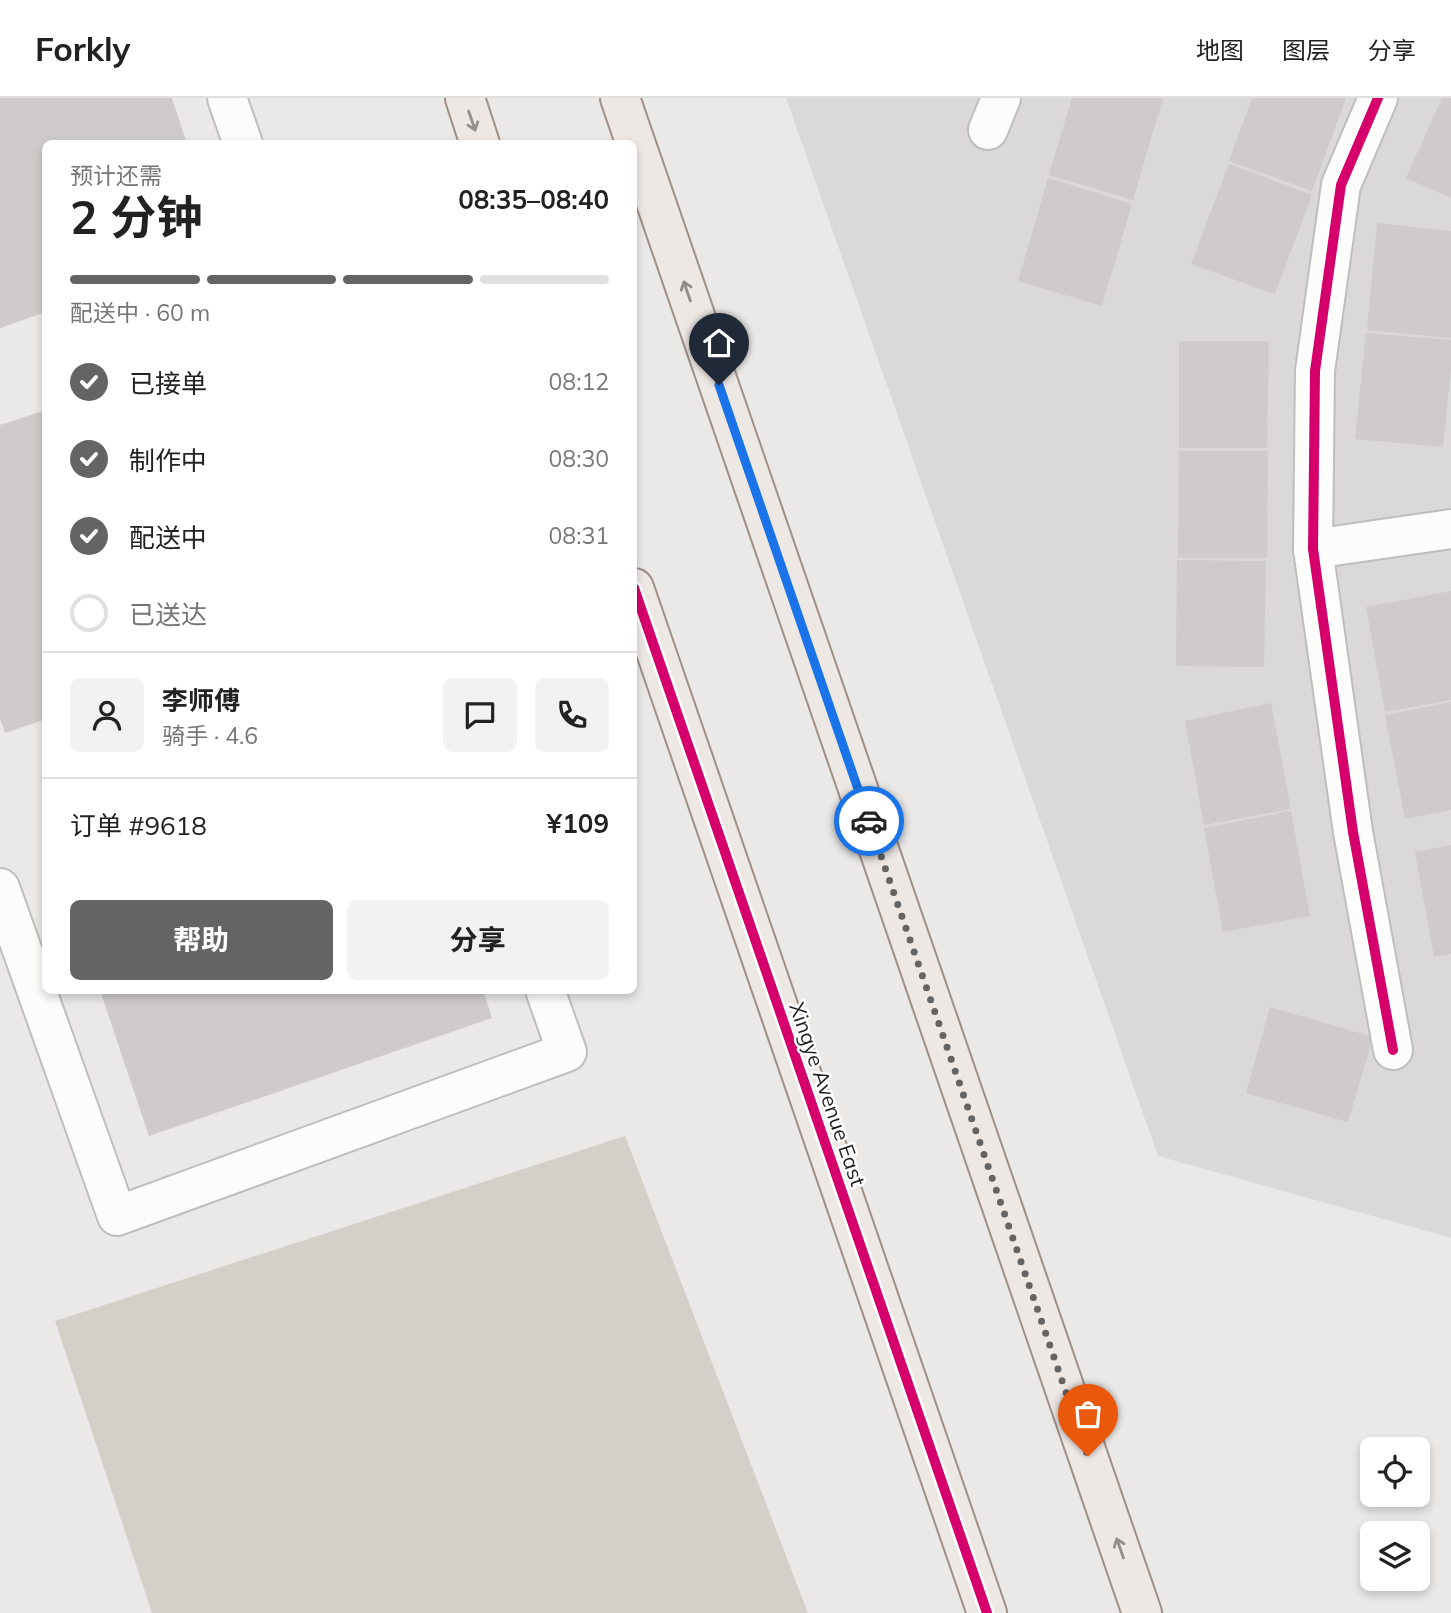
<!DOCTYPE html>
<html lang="zh">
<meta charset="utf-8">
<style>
:root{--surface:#fff;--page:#f2f2f2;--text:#222;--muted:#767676;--line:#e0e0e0;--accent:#656464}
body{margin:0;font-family:Mulish,"Noto Sans SC",sans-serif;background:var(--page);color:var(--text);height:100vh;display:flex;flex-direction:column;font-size:26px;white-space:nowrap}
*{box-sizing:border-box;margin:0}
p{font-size:23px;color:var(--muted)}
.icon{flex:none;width:38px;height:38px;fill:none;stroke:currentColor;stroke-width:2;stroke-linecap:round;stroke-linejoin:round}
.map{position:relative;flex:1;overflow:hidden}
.panel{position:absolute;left:42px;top:42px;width:595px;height:854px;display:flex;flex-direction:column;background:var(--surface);border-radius:10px;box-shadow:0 4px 10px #0003}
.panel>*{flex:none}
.tools{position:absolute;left:1360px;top:1339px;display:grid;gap:14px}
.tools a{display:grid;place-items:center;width:70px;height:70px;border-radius:10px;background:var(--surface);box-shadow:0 4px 10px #0003;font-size:35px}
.pin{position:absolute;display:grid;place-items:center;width:60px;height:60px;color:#fff;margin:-72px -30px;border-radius:50% 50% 50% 0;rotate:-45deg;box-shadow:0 0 7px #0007}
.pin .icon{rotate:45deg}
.courier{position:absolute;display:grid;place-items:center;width:70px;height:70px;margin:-35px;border:5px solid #1a73e8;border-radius:50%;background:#fff;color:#222;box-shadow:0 2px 9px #0007}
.headline em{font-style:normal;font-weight:700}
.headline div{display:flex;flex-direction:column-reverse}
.headline{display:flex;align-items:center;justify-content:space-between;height:119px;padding:0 28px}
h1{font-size:46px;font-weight:700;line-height:52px}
.bar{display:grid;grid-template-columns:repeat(4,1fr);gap:10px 7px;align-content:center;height:84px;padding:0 28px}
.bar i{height:9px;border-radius:5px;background:var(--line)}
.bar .current{background:var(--accent)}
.bar p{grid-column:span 4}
.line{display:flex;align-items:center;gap:18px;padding:0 28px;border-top:2px solid var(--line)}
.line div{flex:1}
.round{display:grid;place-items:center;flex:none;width:74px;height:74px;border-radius:10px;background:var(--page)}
ol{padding:0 28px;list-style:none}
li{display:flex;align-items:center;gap:21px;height:77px}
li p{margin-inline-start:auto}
li .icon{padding:7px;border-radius:50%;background:var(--accent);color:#fff;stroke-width:4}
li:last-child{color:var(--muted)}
li i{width:38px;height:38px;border:4px solid var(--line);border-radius:50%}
.action{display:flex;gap:14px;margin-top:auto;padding:14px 28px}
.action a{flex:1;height:80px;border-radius:10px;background:var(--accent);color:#fff;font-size:28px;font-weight:700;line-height:80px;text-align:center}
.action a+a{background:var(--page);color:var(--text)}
header{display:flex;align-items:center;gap:42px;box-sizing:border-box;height:98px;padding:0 35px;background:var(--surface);border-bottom:2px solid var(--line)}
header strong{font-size:33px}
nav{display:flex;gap:38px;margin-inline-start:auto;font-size:24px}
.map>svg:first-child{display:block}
</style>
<header>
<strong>Forkly</strong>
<nav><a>地图</a><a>图层</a><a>分享</a></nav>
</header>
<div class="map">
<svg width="1451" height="1515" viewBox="0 0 1451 1515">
<rect width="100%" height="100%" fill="#ebe9e7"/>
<polygon fill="#dad9d8" points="786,0 1451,0 1451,1140 1158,1058"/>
<polygon fill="#d4d0c9" points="625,1038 808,1515 152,1515 55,1223"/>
<g fill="#cecbca">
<polygon points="0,0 172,0 187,46 46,46 46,214 0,230"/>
<polygon points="1072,0 1163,0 1133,102 1049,77"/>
<polygon points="1252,0 1346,0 1312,93 1229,63"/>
<polygon points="1442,0 1451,0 1451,100 1406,80"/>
<polygon points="1229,66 1312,97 1275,196 1191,166"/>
<polygon points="1048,80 1132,106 1102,208 1018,183"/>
<polygon points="1377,125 1451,133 1451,240 1367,232"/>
<polygon points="1366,235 1451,242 1451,271 1443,349 1355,341"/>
<polygon points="1179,243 1269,243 1267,350 1179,350"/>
<polygon points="46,312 46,621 5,635 0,621 0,327"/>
<polygon points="1179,353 1268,353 1267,460 1178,460"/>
<polygon points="1177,462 1266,463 1264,569 1176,568"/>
<polygon points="1451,493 1451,602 1385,614 1366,509"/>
<polygon points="1451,604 1451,712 1405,721 1385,617"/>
<polygon points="1271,605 1291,711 1204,727 1185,623"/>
<polygon points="1291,713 1310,818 1223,834 1204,730"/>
<polygon points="1451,747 1451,856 1434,859 1415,754"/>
<polygon points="100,892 483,892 492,920 149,1038"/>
<polygon points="1270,909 1373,939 1348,1024 1246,995"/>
</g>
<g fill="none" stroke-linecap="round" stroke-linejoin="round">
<defs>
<g id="minor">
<polyline points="227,0 243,46"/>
<polyline points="1378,0 1341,87 1315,273 1313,451 1353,734 1393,952"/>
<polyline points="988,32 1001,0"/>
<polyline points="1313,451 1451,431"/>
<polyline points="0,790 117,1118 567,954 545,892"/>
</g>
<g id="major">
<polyline points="465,0 480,46"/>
<polyline points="620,0 1142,1515"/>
<polyline points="634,490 987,1515"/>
</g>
</defs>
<use href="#minor" stroke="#bebebd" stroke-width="42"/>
<use href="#major" stroke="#9f8f86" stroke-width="42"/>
<use href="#minor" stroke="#fcfcfb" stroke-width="38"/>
<use href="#major" stroke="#eee8e5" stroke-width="38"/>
<defs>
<g id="cycleway">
<polyline points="1378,0 1341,87 1315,273 1313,451 1353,734 1393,952"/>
<polyline points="634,490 987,1515"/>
</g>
</defs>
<use href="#cycleway" stroke="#fff" stroke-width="15"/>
<use href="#cycleway" stroke="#d6006c" stroke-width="10"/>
</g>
<defs><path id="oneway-shaft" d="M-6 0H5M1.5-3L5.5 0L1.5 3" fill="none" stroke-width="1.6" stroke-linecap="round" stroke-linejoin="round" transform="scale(1.75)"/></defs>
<g stroke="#908d8b">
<use href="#oneway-shaft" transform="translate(472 23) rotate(71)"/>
<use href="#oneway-shaft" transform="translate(687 193) rotate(-109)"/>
<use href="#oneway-shaft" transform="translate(1120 1450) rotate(-109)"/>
</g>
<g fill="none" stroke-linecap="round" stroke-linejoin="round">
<polyline stroke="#656464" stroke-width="7" stroke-dasharray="0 12.6" points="869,723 1088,1358"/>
<polyline stroke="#1a73e8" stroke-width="9" points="719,287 869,723"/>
</g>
<g text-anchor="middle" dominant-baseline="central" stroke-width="5" stroke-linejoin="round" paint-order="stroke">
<g font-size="21" fill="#1d1d1d" stroke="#fff">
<text transform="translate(828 996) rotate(71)">Xingye Avenue East</text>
</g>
</g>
</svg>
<div class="tools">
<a><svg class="icon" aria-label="locate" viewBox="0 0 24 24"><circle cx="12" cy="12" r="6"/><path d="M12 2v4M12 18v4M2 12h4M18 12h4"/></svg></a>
<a><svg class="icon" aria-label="layers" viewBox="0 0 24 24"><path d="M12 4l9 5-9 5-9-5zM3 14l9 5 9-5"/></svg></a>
</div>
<div class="pin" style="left:1088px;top:1358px;background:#ea580c"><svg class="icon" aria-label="bag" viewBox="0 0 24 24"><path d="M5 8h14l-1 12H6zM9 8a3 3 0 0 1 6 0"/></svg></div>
<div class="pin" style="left:719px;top:287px;background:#1f2937"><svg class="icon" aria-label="home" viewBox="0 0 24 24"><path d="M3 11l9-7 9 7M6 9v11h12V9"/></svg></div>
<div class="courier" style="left:869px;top:723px"><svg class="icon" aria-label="car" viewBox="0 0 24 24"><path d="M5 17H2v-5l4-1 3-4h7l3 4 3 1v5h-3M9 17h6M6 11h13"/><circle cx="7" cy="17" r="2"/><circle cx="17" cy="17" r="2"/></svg></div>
<section class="panel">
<div class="headline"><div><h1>2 分钟</h1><p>预计还需</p></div><em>08:35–08:40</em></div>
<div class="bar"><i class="current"></i><i class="current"></i><i class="current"></i><i></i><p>配送中 · 60 m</p></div>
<ol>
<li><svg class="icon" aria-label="check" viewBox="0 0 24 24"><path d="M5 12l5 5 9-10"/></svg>已接单<p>08:12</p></li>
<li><svg class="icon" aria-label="check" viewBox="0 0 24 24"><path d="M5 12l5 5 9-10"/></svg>制作中<p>08:30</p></li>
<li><svg class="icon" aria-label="check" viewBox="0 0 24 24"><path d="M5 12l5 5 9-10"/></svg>配送中<p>08:31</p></li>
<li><i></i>已送达</li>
</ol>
<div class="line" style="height:126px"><a class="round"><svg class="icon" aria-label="person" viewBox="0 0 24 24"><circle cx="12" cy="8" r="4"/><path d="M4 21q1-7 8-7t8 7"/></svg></a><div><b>李师傅</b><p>骑手 · 4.6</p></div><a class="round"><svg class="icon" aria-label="chat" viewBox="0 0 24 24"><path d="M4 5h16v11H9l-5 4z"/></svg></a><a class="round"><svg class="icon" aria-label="phone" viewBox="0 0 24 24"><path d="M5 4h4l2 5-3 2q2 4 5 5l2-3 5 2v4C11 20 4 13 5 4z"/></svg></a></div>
<div class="line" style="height:91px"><div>订单 #9618</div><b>¥109</b></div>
<div class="action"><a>帮助</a><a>分享</a></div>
</section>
</div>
